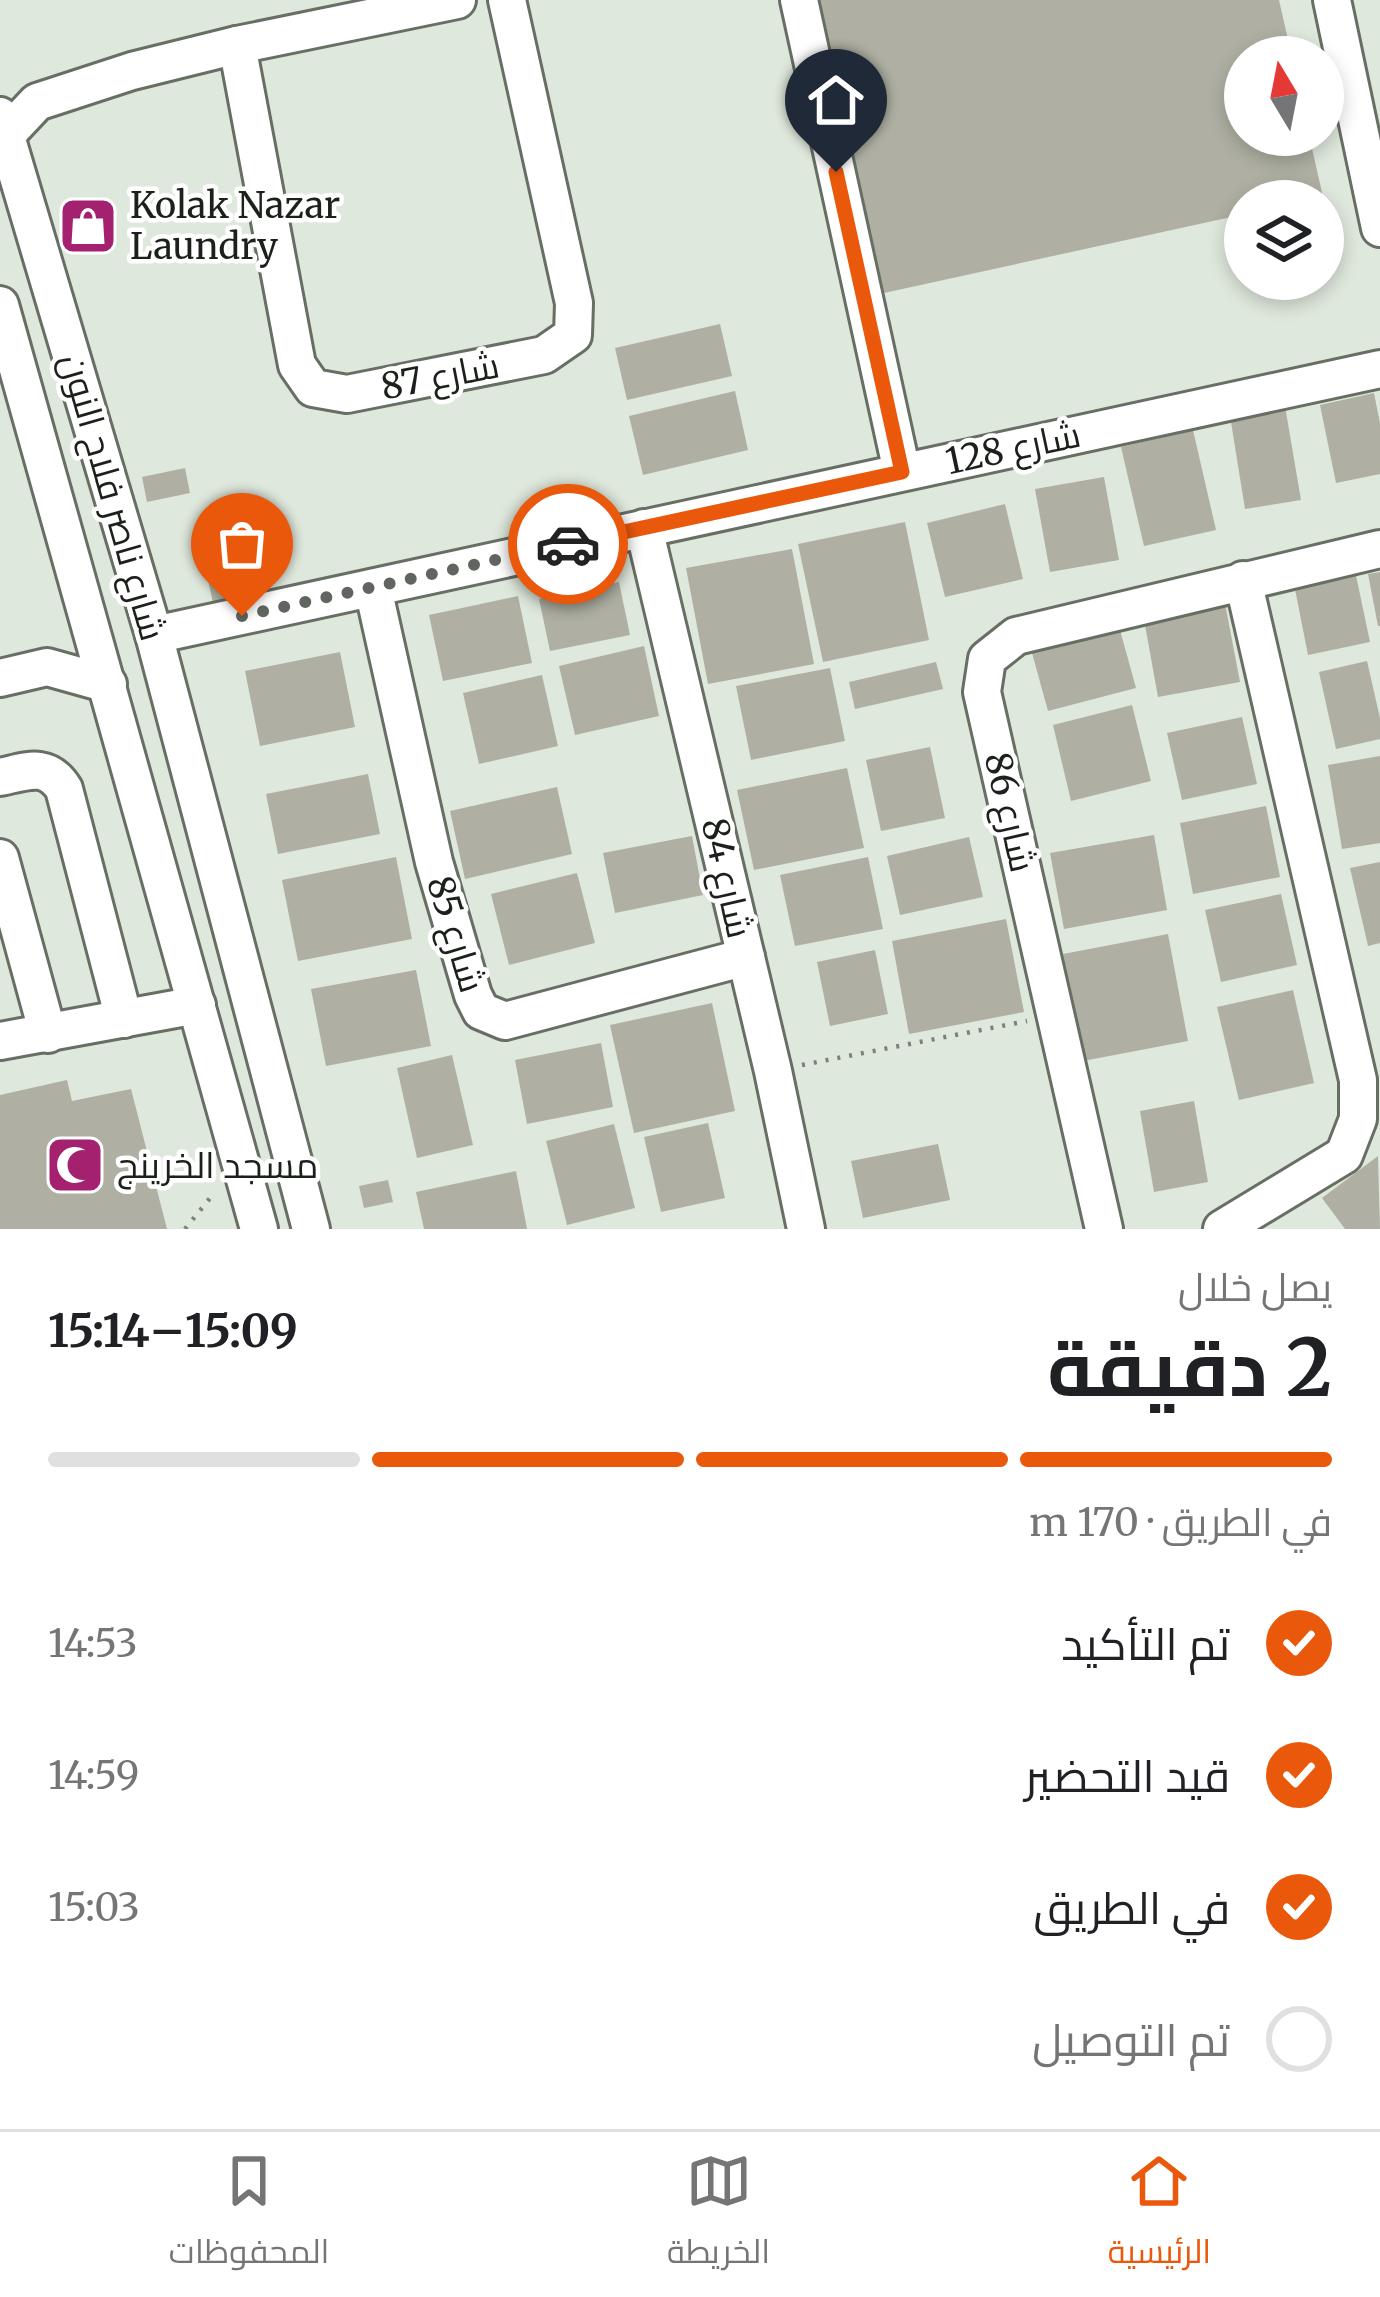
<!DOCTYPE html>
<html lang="ar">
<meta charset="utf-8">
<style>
:root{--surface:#fff;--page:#f2f2f2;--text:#202124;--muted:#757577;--line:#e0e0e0;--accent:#ea580c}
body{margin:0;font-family:Merriweather,Cairo,serif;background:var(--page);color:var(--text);direction:rtl;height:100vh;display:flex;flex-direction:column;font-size:45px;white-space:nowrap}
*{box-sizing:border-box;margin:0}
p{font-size:39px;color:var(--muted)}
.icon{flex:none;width:66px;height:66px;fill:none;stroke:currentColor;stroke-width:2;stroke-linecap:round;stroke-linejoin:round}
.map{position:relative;height:1229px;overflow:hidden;direction:ltr}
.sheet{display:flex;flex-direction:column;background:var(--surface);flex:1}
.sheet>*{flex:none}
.needle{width:78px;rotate:350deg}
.fabs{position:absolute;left:1224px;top:36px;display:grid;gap:24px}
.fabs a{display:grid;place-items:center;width:120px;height:120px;border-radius:50%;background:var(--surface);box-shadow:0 6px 18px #0003;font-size:60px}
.pin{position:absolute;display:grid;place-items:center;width:102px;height:102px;color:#fff;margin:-123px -51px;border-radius:50% 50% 50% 0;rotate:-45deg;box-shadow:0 0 12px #0007}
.pin .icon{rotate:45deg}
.courier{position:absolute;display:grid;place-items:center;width:120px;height:120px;margin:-60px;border:9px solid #ea580c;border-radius:50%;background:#fff;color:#222;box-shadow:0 3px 15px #0007}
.headline em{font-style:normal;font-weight:700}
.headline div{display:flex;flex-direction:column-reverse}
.headline{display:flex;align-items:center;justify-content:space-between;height:204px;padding:0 48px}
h1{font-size:78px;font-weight:700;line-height:90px}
.bar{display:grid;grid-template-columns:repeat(4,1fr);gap:18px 12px;align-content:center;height:144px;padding:0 48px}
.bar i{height:15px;border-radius:9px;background:var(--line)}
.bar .on{background:var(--accent)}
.bar p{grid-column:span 4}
ol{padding:0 48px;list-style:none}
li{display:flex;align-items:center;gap:36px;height:132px}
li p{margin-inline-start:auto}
li .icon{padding:12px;border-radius:50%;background:var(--accent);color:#fff;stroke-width:4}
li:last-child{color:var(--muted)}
li i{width:66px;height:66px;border:6px solid var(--line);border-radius:50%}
.menu{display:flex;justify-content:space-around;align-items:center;height:168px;border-top:3px solid var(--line);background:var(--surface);font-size:33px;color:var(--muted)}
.menu a{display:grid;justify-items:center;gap:6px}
.menu .on{color:var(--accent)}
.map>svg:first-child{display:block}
</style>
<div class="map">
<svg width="1380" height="1229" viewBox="0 0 1380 1229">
<rect width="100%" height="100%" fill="#dfe8dc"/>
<g fill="#afb0a3">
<polygon points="819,0 1279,0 1292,57 1245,57 1245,135 1309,135 1323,197 1304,201 1245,201 1245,214 884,293"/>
<polygon points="96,214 101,233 79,239 74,220"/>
<polygon points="720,324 732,376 627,400 615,348"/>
<polygon points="735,391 748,450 643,475 629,416"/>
<polygon points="1374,393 1380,423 1380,474 1336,483 1320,405"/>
<polygon points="1285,406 1301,500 1245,509 1230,416"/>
<polygon points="1193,430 1216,530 1144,546 1121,447"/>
<polygon points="185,468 190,493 147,502 142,477"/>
<polygon points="1104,477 1119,560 1050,572 1035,489"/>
<polygon points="1005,504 1023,579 945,597 927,523"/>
<polygon points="905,522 929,640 823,662 798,544"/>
<polygon points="792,549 814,664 708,684 686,568"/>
<polygon points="1354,566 1370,642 1308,655 1293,579"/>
<polygon points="244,567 251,594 213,603 207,575"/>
<polygon points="1380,572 1380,626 1378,626 1368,574"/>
<polygon points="619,582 630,635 550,651 539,599"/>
<polygon points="518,596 532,663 443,681 429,615"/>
<polygon points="1224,598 1240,682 1158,697 1143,614"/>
<polygon points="1120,630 1136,688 1048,711 1032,653"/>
<polygon points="644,646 659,716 575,735 559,666"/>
<polygon points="340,652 355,727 260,746 245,671"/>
<polygon points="1367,661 1380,718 1380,739 1336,749 1319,672"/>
<polygon points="936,662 943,689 855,709 849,682"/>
<polygon points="830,668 845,741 751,760 736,686"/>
<polygon points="542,675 558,746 479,764 463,693"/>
<polygon points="1132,705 1151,781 1071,801 1053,725"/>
<polygon points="1242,717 1257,784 1182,800 1167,733"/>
<polygon points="930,747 945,818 881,831 866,760"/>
<polygon points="1380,756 1380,843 1342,849 1328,765"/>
<polygon points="847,768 864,848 754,870 737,790"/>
<polygon points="368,774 380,834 278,854 266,794"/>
<polygon points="557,787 572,854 465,879 450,811"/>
<polygon points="1266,806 1280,877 1193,894 1180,823"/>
<polygon points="1154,835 1167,910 1064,929 1050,853"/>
<polygon points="692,836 703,895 615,913 603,853"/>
<polygon points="969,837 983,897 900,915 887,856"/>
<polygon points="396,857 412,939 298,961 282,880"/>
<polygon points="868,857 883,929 795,946 780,875"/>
<polygon points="1380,862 1380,943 1368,946 1350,868"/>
<polygon points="577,873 595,943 509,965 491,894"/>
<polygon points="1281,894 1297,965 1221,982 1205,910"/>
<polygon points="1006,919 1024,1012 909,1034 892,941"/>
<polygon points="1168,934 1188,1041 1083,1061 1063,954"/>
<polygon points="875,950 888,1014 830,1026 817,962"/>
<polygon points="416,970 431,1046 326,1066 311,989"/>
<polygon points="1293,990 1314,1083 1239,1100 1217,1007"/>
<polygon points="712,1003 735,1111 634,1133 610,1025"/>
<polygon points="601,1043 613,1107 527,1124 515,1060"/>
<polygon points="452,1055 473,1145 417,1158 397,1068"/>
<polygon points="67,1080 72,1101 131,1089 167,1229 0,1229 0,1095"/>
<polygon points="1194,1101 1208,1182 1154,1192 1140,1111"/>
<polygon points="708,1123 725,1198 661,1212 644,1137"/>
<polygon points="614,1124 635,1208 567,1225 546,1141"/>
<polygon points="938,1144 950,1200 863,1218 851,1161"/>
<polygon points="1378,1156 1380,1229 1345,1229 1322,1198"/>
<polygon points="516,1171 527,1229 424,1229 416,1192"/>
<polygon points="388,1180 393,1202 364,1208 359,1186"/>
</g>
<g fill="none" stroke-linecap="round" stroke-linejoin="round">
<defs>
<g id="minor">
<polyline points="799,0 902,472"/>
<polyline points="1332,0 1380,228"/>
<polyline points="237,45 297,365 313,388 347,394 544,355 573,335 574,303 507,0"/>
<polyline points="0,116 154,635 311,1229"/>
<polyline points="6,135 37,102 132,71 237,45 457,0"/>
<polyline points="0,305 259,1229"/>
<polyline points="644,528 773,1071 806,1229"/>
<polyline points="373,588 434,862 473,995 481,1011 505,1021 746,957"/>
<polyline points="154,635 1380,369"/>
<polyline points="0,678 47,667 108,684"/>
<path d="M0,777c28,-6 47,-15 64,12l60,230"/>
<polyline points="0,858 48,1034"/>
<polyline points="0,1041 197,1005"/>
<polyline points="1104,1229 982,692 987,659 1016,636 1380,549"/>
<polyline points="1222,1229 1344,1155 1358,1119 1358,1080 1243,580"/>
</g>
</defs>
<use href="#minor" stroke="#676f65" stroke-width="42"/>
<g stroke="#7c827a" stroke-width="4.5" stroke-dasharray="3 9" stroke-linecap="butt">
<polyline points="802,1065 1027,1021"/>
<polyline points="185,1229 215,1192"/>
</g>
<use href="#minor" stroke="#fff" stroke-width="36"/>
</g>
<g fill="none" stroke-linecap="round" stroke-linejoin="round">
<polyline stroke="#60665f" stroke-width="12" stroke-dasharray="0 21.6" points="242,616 568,544"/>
<polyline stroke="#ea580c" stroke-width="15" points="568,544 902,472 836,172"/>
</g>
<defs>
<symbol id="shop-square" viewBox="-11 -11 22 22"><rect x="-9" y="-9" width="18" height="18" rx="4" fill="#a42170" stroke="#fff"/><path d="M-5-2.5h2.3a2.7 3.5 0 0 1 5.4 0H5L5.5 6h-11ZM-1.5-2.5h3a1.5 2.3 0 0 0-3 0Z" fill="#fff"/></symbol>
<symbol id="mosque-square" viewBox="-11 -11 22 22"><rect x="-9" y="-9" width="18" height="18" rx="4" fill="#a42170" stroke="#fff"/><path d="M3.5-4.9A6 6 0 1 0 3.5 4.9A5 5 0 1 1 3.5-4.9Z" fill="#fff"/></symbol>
</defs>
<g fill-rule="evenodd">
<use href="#shop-square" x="55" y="193" width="66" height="66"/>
<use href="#mosque-square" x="42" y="1132" width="66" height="66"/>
</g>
<g text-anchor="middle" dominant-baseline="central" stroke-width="9" stroke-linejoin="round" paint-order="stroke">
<g font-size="36" fill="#1c201b" stroke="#fff" text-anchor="start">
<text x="130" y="205">Kolak Nazar<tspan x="130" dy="41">Laundry</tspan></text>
<text x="117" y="1165">مسجد الخرينج</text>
</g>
<g font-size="36" fill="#1c201b" stroke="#fff">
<text transform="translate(440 376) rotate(-11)">شارع 87</text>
<text transform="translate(1013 448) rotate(-12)">شارع 128</text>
<text transform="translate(113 497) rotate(74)">شارع ناصر فلاح النون</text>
<text transform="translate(1010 812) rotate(77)">شارع 86</text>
<text transform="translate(727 878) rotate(77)">شارع 84</text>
<text transform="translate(456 934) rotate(73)">شارع 85</text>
</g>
</g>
</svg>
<div class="fabs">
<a><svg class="needle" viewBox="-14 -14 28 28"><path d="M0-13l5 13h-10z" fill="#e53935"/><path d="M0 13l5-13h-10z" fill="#757577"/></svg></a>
<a><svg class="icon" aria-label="layers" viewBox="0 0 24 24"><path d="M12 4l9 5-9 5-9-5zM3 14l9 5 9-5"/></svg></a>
</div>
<div class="pin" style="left:242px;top:616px;background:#ea580c"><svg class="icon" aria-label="bag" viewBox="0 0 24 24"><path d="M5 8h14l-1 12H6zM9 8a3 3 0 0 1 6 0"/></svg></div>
<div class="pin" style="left:836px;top:172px;background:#1f2937"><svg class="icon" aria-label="home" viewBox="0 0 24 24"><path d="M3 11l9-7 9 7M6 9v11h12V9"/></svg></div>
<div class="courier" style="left:568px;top:544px"><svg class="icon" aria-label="car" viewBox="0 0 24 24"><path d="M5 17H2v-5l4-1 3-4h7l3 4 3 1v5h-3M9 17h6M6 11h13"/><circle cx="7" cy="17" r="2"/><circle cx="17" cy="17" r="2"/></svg></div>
</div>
<section class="sheet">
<div class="headline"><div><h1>2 دقيقة</h1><p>يصل خلال</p></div><em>15:09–15:14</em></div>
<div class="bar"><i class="on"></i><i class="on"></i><i class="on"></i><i></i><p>في الطريق · 170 m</p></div>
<ol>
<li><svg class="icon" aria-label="check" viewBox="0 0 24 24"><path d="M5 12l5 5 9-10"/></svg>تم التأكيد<p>14:53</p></li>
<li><svg class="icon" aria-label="check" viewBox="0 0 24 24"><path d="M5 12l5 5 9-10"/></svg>قيد التحضير<p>14:59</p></li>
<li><svg class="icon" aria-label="check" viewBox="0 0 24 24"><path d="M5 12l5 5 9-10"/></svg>في الطريق<p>15:03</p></li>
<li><i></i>تم التوصيل</li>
</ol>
</section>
<nav class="menu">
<a class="on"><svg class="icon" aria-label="home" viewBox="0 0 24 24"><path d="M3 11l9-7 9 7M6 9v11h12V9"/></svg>الرئيسية</a>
<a><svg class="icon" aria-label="map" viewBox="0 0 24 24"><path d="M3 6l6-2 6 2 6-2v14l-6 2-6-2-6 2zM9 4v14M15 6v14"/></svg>الخريطة</a>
<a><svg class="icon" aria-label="saved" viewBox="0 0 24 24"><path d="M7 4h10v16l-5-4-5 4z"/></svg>المحفوظات</a>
</nav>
